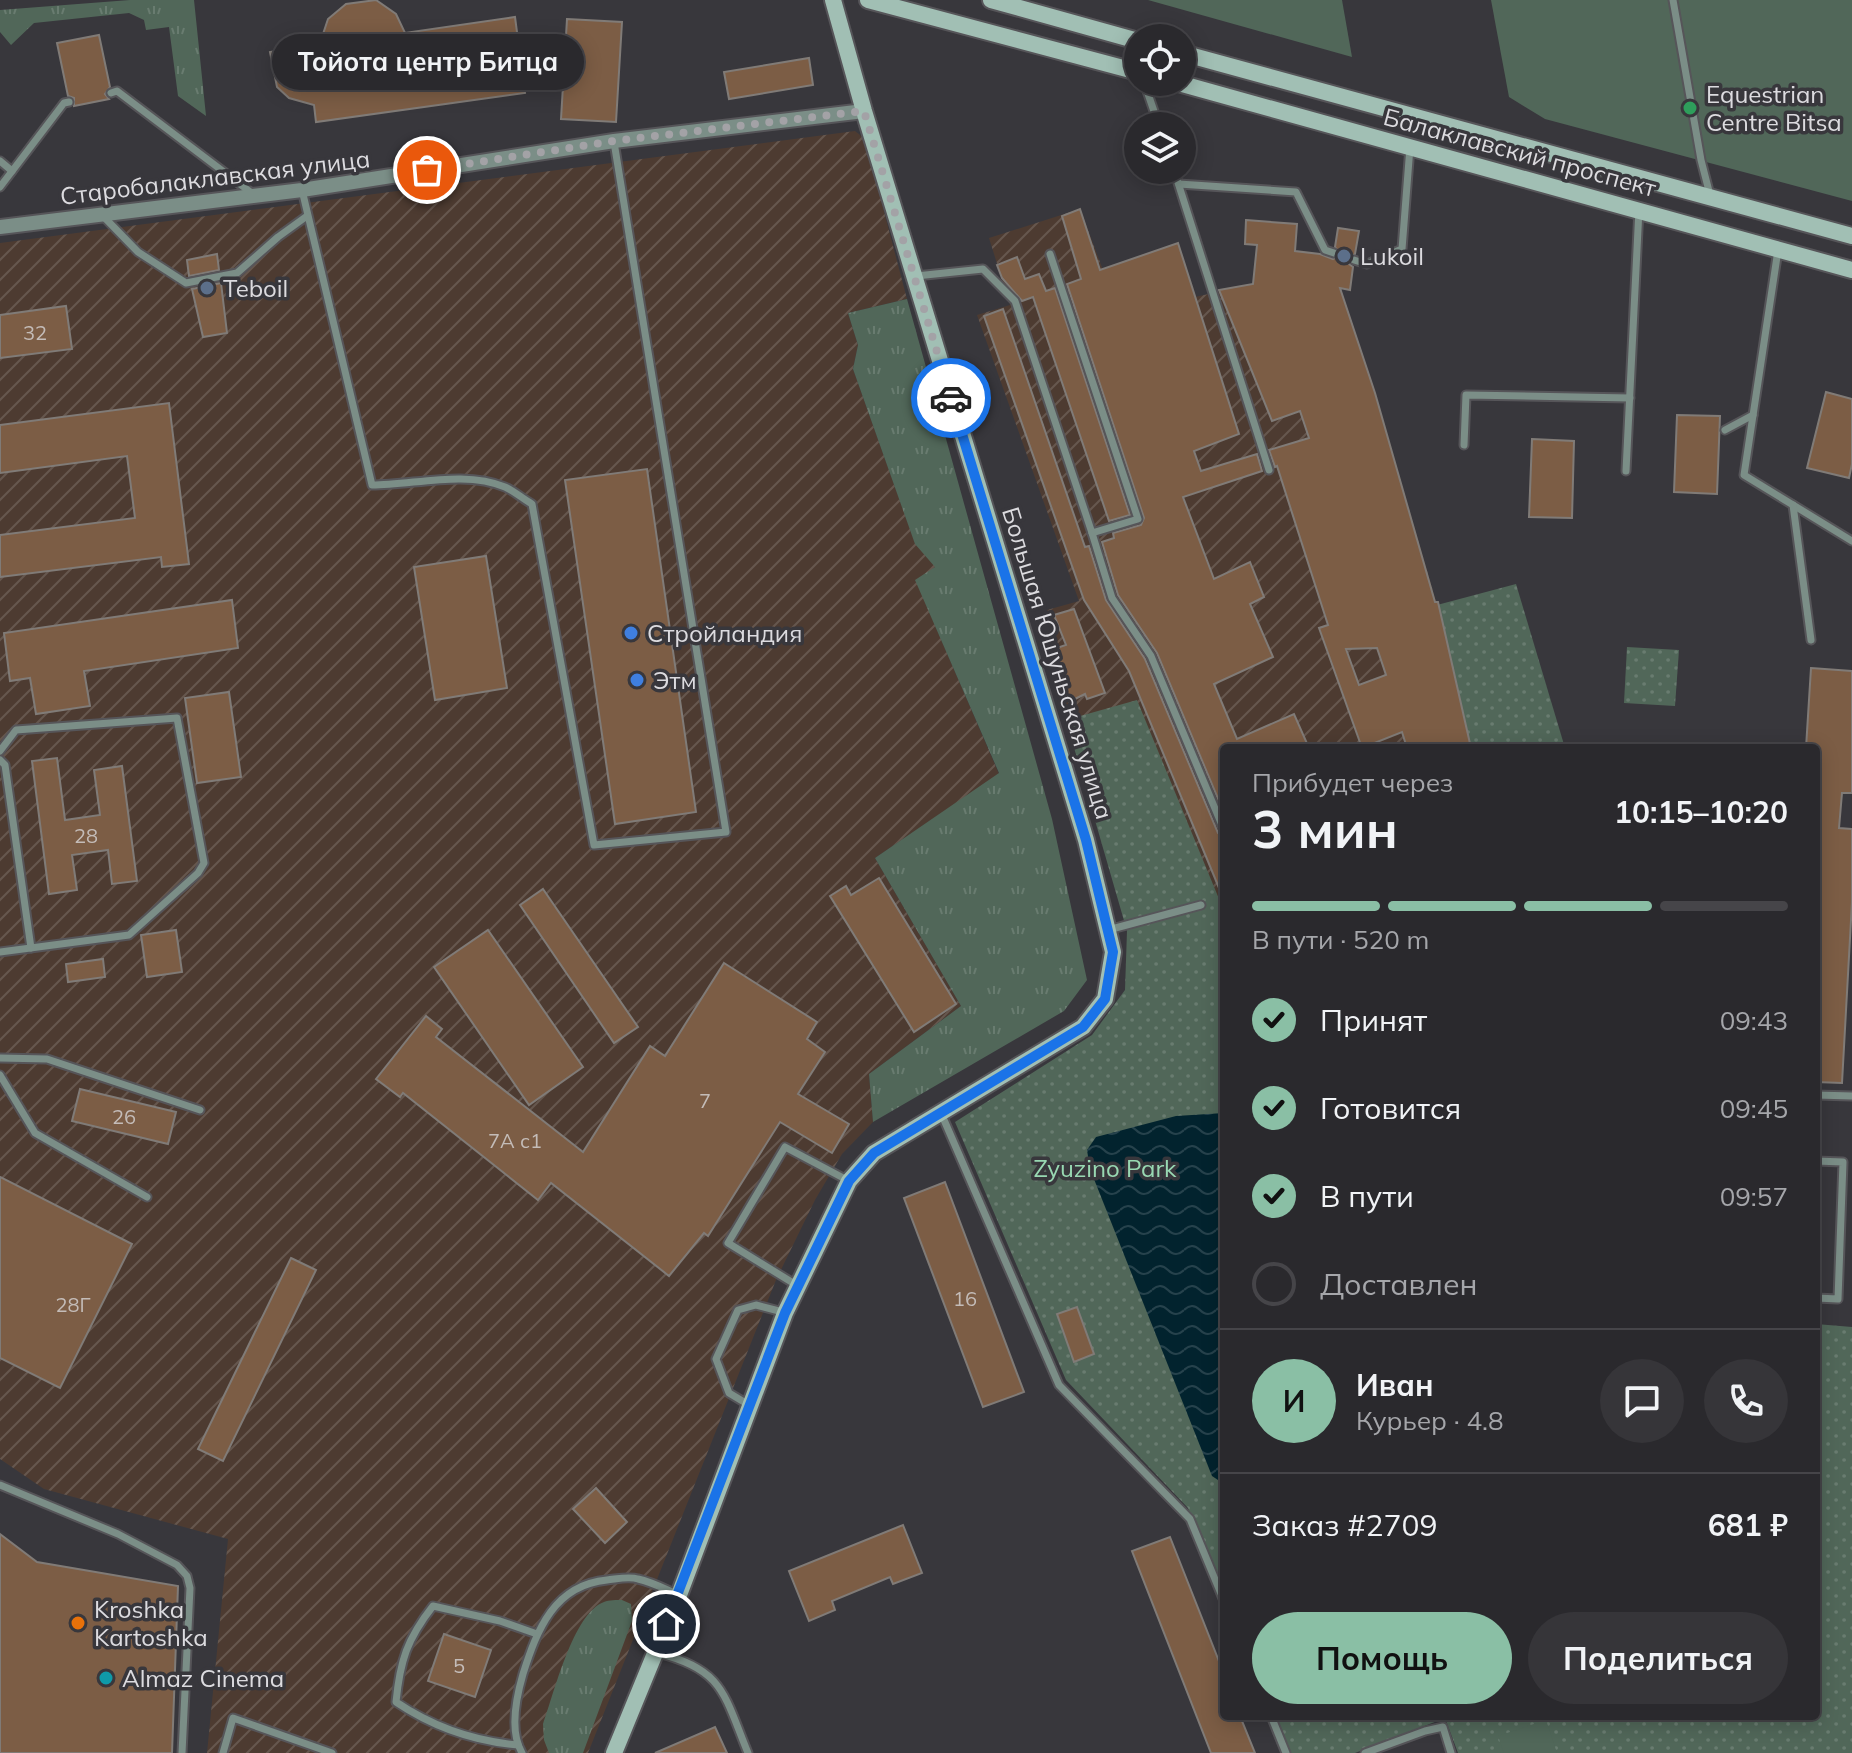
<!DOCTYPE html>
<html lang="ru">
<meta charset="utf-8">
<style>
:root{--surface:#2a292d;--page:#363539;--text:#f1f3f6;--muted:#a5a6aa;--line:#464549;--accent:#8abfa5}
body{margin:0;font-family:Mulish,sans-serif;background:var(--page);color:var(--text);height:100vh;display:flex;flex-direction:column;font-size:30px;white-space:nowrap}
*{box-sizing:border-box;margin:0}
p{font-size:26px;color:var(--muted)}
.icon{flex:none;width:44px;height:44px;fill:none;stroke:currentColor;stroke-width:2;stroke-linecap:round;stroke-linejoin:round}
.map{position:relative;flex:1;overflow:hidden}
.panel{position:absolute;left:1220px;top:744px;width:600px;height:976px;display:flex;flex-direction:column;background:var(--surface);border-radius:8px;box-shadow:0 4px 20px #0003,0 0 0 2px var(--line)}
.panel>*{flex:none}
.tools{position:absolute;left:1124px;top:24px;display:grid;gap:16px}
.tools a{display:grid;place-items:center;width:72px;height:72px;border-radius:50%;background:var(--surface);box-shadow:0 4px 20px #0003,0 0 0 2px var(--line);font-size:40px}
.pin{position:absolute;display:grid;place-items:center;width:68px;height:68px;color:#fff;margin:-34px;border:4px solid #fff;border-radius:50%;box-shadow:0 2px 8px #0007}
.courier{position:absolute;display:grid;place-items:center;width:80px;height:80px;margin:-40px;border:6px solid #1a73e8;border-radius:50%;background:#fff;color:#222;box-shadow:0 2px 10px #0007}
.bubble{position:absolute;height:56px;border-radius:28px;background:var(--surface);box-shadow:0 4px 20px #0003,0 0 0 2px var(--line);font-size:26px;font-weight:700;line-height:56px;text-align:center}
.overview em{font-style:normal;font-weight:700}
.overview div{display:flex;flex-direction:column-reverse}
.overview{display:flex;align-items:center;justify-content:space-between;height:136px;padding:0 32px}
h1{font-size:52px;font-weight:700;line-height:60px}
.bar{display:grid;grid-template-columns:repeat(4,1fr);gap:12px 8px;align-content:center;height:96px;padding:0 32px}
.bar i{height:10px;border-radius:6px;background:var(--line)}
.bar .current{background:var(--accent)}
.bar p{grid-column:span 4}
.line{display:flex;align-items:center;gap:20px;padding:0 32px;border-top:2px solid var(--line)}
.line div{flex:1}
.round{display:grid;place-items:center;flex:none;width:84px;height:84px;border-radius:42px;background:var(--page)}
ol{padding:0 32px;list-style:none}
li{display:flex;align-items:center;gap:24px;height:88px}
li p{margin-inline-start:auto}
li .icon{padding:8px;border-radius:50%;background:var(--accent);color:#111;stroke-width:4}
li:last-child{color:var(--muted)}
li i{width:44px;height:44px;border:4px solid var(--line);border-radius:50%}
.button{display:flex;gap:16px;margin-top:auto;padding:16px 32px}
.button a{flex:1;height:92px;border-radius:48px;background:var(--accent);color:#111;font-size:32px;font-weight:700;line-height:92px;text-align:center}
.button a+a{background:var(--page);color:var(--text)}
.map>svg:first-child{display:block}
</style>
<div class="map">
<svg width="1852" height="1753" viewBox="0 0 1852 1753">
<defs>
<pattern id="industrial-furrows" width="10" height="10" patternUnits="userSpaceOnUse" patternTransform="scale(2)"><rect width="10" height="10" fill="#4d3b31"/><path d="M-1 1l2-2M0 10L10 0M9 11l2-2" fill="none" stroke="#66574e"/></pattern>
<pattern id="grass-tufts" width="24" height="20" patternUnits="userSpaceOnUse" patternTransform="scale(2)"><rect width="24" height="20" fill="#516759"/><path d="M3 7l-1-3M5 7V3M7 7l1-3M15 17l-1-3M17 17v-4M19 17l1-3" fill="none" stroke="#697c70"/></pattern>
<pattern id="park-dots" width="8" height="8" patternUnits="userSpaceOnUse" patternTransform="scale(2)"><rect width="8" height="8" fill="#516759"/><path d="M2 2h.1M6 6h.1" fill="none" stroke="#697c70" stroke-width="1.8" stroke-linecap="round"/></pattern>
<pattern id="water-waves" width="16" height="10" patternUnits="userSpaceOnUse" patternTransform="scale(2)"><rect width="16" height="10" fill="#02232e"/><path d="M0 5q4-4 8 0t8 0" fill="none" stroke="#26424c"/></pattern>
</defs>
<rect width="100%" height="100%" fill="#38373c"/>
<g fill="url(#industrial-furrows)">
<polygon points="855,131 865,139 907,299 848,313 858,345 853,369 915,543 936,567 916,581 999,774 875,858 961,1006 869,1074 873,1122 842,1154 815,1200 776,1280 588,1753 207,1753 228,1539 44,1489 0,1459 0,243"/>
<polygon points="1080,209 1103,270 1178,243 1195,297 1244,286 1346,305 1375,393 1437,605 1470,748 1383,748 1380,742 1364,748 1224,748 1224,912 1071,720 1046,645 1057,641 1047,610 1079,601 977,315 1010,305 989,238"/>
</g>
<g fill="url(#grass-tufts)">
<polygon points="130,0 194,0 206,116 178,96 169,27 146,30 144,20 129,13 34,23 11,45 0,32 0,10"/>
<polygon points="907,299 1052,819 1087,980 1064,1011 873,1122 869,1074 961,1006 875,858 999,773 915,580 935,567 915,544 853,369 858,345 848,313"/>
<path d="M622,1600l9,4 1,17 -49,132h-34l-5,-13 -1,-16c11,-30 30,-111 61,-122 5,-2 13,-2 18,-2z"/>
</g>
<g fill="url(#park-dots)">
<polygon points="1516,584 1565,748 1470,748 1437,605"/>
<polygon points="1627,647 1679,650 1675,706 1624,703"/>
<polygon points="1137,700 1224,911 1224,1597 1188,1508 1066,1380 955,1122 1092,1035 1125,990 1127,931 1066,720"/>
<polygon points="1816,1324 1852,1327 1852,1753 1458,1753 1445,1718 1355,1753 1286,1753 1272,1716 1816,1716"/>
</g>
<g fill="#516759">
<polygon points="1148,0 1342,0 1352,57"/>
<polygon points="1491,0 1852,0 1852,201 1545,119 1509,97"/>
<polygon points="1546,1720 1557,1753 1504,1753 1498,1736"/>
</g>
<polygon fill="url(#water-waves)" points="1224,1113 1224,1484 1212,1476 1090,1169 1087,1150 1096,1137 1176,1116"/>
<g fill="#7c5d45" stroke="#807b77" stroke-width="2" fill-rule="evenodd">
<polygon points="376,0 396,14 405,33 515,17 525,93 316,122 314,105 289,98 277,87 270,52 320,43 328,19 346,4"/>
<polygon points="567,19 622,22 616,122 561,119"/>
<polygon points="99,35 110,87 105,94 109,99 74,106 74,98 68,96 57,43"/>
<polygon points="809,58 813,85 729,99 724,72"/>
<polygon points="1080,209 1100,270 1178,243 1239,434 1194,451 1201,471 1257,454 1262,471 1183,497 1214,579 1250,562 1264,597 1250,604 1273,657 1214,684 1237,739 1294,714 1309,748 1224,748 1224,813 1157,653 1118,595 1102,542 1114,538 1113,533 1141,525 1144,518 1067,284 1081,279 1062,216"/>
<path d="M1246,220l51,4 -2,27 25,3 13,5 7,-5 -5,-7 3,-19 21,3 -4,23 -7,5 1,5 4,3 -3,23 -10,-2 35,105 60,209h3l33,146h-64l-5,-16 -40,16 -43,-120 9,-3 -51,-159 -2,1 -6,-17 40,-12 -9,-27 -28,10 -53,-131 34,-6 4,-39 -12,-1zM1377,648l9,27 -27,10 -13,-36z"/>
<polygon points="217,254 219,270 189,276 187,260"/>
<polygon points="1017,257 1025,279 1039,274 1046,291 1055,288 1130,515 1109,521 1033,297 1022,301 1002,278 997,265"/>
<polygon points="221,283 227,333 203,337 192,289"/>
<polygon points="66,306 72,349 0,358 0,315"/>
<polygon points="1003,309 1085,547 1089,546 1106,600 1145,659 1218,833 1224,836 1224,900 1129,671 1084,600 984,316"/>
<polygon points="1826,392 1852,399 1852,464 1849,478 1807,468"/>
<polygon points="169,403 189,564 162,567 161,557 0,577 0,535 135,518 127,456 0,473 0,425"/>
<polygon points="1677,415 1720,416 1717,494 1674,492"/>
<polygon points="1532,439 1574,441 1572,518 1529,517"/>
<polygon points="647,469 696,812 615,824 565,480"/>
<polygon points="486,556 507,688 435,700 414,567"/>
<polygon points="232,600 238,648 84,671 90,706 36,714 30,678 10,681 4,633"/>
<polygon points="1074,609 1105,693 1087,699 1085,694 1069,702 1051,650 1066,645 1054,615"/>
<polygon points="1811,668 1852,671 1852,793 1842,793 1839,828 1852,829 1852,902 1842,1083 1816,1082 1816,950 1821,877 1816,876 1816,829 1819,829 1821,791 1816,791 1816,748 1806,748"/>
<polygon points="229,692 241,777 197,783 185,698"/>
<polygon points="57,758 65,820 100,815 94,770 122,766 137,881 112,884 108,850 72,855 77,890 49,894 32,761"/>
<polygon points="879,878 956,1004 914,1032 830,896 846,886 851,895"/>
<polygon points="543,889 638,1027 614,1043 520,905"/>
<polygon points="176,930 182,972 147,977 141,935"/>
<polygon points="488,930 583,1067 529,1105 434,967"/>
<polygon points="103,959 105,977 68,982 66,964"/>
<polygon points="724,963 817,1022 807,1039 825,1052 798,1094 849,1124 832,1153 780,1122 708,1236 704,1233 669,1276 551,1183 538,1200 403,1093 400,1097 376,1079 426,1016 442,1029 436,1037 583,1152 650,1046 665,1056"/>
<polygon points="80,1089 176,1112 168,1144 72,1121"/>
<polygon points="0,1177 132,1244 60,1388 0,1358"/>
<polygon points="945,1182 1024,1392 983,1407 904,1198"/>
<polygon points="291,1258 316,1270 223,1461 198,1449"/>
<polygon points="1077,1307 1094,1354 1074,1362 1057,1314"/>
<polygon points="596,1488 627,1522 605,1543 573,1509"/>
<polygon points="903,1525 922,1573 893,1584 890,1577 832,1601 835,1610 809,1621 789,1571"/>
<polygon points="0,1534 37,1562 178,1586 172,1753 0,1753"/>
<polygon points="1170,1537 1224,1674 1224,1716 1240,1716 1255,1753 1211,1753 1132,1551"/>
<polygon points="444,1634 491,1650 475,1697 428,1681"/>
<polygon points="715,1727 727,1753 655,1753"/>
</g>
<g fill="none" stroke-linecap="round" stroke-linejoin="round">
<defs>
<g id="lane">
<polyline points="1673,0 1701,160 1710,195"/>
<polyline points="1144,82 1159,126"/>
<polyline points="111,93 117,91 253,194"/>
<polyline points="0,161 12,171"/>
<polyline points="1174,170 1269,470"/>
<polyline points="1179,184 1296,192 1325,250 1334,253"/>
<polyline points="0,187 64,103 69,102"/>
<path d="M302,190l70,295c42,0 93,-15 133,2 9,4 18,12 27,17l62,341 132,-13 -112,-690"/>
<polyline points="103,216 138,252 186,283 237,273 278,237 307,216"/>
<polyline points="1778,250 1744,475 1852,541"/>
<polyline points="1354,260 1367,264 1402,249 1410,147"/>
<polyline points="916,276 983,269 1015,301 1092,533 1138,519 1050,254"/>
<polyline points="1725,430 1753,415"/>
<polyline points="1464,445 1466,395 1630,398"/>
<polyline points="1626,471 1639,209"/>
<polyline points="1793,505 1811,640"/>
<polyline points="1092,533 1112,598 1151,656 1224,830"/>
<polyline points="0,751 16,730 177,718 204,863 198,873 129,935 0,952"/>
<polyline points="0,760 5,765 31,948"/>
<polyline points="1108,930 1201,905"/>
<polyline points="0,1058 47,1059 200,1110"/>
<polyline points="0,1075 35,1133 147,1197"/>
<polyline points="1816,1095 1852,1096"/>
<polyline points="941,1113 1059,1385 1190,1519 1224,1601"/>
<polyline points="1816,1161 1843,1162 1838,1299 1816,1298"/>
<polyline points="798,1286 728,1243 785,1147 849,1181"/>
<polyline points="749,1405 729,1393 716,1359 738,1310 756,1305 783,1312"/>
<polyline points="0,1485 118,1534 177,1565 187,1576 190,1588 182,1753"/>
<path d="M657,1653c67,16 67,42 91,100"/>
<polyline points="1271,1716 1286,1753"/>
<path d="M518,1745c-46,-4 -85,-18 -122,-43 4,-41 11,-63 37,-96l67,15 37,13"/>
<polyline points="223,1753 233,1718 332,1753"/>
<path d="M522,1753c-13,-22 -6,-55 1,-79 14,-44 31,-89 84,-94 10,-1 22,-4 31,-1 14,3 27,10 41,16"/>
<polyline points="1365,1753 1425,1731 1443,1727 1451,1753"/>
</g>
<polyline id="street" points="0,227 302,190 614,141 864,111"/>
<g id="secondary">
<polyline points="868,0 1138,72"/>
<polyline points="991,0 1138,41"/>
<polyline points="1182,53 1852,236"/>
<polyline points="1175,82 1852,270"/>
<polyline points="614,1753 679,1595 785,1313 849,1181 874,1153 1083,1027 1105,999 1113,952 1086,840 864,111 833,0"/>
</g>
</defs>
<use href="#lane" stroke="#565559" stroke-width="11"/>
<use href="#street" stroke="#565559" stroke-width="18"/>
<use href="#secondary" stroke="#565559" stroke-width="20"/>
<use href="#lane" stroke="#7b8e87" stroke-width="7"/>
<use href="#street" stroke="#7b8e87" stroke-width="14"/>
<use href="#secondary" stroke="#a1bfb4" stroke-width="16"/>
</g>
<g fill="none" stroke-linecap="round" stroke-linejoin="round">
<polyline stroke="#a3a2a6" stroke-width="8" stroke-dasharray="0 14.4" points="427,170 614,141 864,111 951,398"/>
<polyline stroke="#1a73e8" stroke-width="10" points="666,1624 785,1313 849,1181 874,1153 1083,1027 1105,999 1113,952 1086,840 951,398"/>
</g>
<circle fill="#2e9e5b" stroke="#38373c" stroke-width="3" cx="1690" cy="108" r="8"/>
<g fill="#5c6f8a" stroke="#38373c" stroke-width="3">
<circle cx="1344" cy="256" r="8"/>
<circle cx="207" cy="288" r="8"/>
</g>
<g fill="#3f7fe0" stroke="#38373c" stroke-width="3">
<circle cx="631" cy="633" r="8"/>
<circle cx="637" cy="680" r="8"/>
</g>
<circle fill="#e8710a" stroke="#38373c" stroke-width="3" cx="78" cy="1623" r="8"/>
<circle fill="#0f9aa8" stroke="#38373c" stroke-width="3" cx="106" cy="1678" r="8"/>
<g text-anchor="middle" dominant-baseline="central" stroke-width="7" stroke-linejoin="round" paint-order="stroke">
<g font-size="20" fill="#c4bcb8">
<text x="35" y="332">32</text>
<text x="86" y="835">28</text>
<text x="705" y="1100">7</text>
<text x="124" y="1116">26</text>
<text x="515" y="1140">7А с1</text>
<text x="965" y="1298">16</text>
<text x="73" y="1304">28Г</text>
<text x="459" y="1665">5</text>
</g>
<g font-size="24" fill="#dcdbdf" stroke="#38373c" text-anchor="start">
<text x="1706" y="94">Equestrian<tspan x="1706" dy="28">Centre Bitsa</tspan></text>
<text x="1360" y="256">Lukoil</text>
<text x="223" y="288">Teboil</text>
<text x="647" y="633">Стройландия</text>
<text x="653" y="680">Этм</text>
<text x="94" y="1609">Kroshka<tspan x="94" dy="28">Kartoshka</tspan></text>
<text x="122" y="1678">Almaz Cinema</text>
</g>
<g font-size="24" fill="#dcdbdf" stroke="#38373c">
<text transform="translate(1520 152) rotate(15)">Балаклавский проспект</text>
<text transform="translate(215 177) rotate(-7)">Старобалаклавская улица</text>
<text transform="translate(1058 663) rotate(73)">Большая Юшуньская улица</text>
</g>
<g font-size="24" fill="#98d8b2" stroke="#38373c">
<text x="1105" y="1168">Zyuzino Park</text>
</g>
</g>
</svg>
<div class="tools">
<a><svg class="icon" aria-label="locate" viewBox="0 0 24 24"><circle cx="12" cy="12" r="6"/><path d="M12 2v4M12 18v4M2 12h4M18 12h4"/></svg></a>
<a><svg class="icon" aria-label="layers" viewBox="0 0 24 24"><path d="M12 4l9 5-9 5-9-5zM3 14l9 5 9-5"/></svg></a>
</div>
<div class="pin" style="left:427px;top:170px;background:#ea580c"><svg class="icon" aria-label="bag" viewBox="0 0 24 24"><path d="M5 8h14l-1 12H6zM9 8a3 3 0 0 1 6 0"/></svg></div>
<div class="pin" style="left:666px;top:1624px;background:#1f2937"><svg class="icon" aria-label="home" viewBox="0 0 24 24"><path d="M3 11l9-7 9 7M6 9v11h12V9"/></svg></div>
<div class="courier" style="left:951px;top:398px"><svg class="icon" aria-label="car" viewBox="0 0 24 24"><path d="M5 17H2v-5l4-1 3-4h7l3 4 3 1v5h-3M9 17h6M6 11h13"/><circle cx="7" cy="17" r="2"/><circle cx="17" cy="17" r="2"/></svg></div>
<div class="bubble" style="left:272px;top:34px;width:312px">Тойота центр Битца</div>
<section class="panel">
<div class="overview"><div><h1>3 мин</h1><p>Прибудет через</p></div><em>10:15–10:20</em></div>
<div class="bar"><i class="current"></i><i class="current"></i><i class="current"></i><i></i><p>В пути · 520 m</p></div>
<ol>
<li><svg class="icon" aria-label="check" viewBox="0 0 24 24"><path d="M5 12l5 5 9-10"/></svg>Принят<p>09:43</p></li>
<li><svg class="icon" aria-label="check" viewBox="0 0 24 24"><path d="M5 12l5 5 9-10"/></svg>Готовится<p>09:45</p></li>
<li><svg class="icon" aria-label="check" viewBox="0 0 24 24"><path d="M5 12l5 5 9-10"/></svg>В пути<p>09:57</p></li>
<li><i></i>Доставлен</li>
</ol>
<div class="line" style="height:144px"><b class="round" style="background:var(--accent);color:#111">И</b><div><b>Иван</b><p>Курьер · 4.8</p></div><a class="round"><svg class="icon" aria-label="chat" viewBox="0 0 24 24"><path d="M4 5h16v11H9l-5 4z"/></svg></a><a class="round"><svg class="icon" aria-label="phone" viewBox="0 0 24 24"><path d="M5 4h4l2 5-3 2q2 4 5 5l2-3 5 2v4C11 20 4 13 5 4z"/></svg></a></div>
<div class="line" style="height:104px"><div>Заказ #2709</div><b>681 ₽</b></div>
<div class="button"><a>Помощь</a><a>Поделиться</a></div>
</section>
</div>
